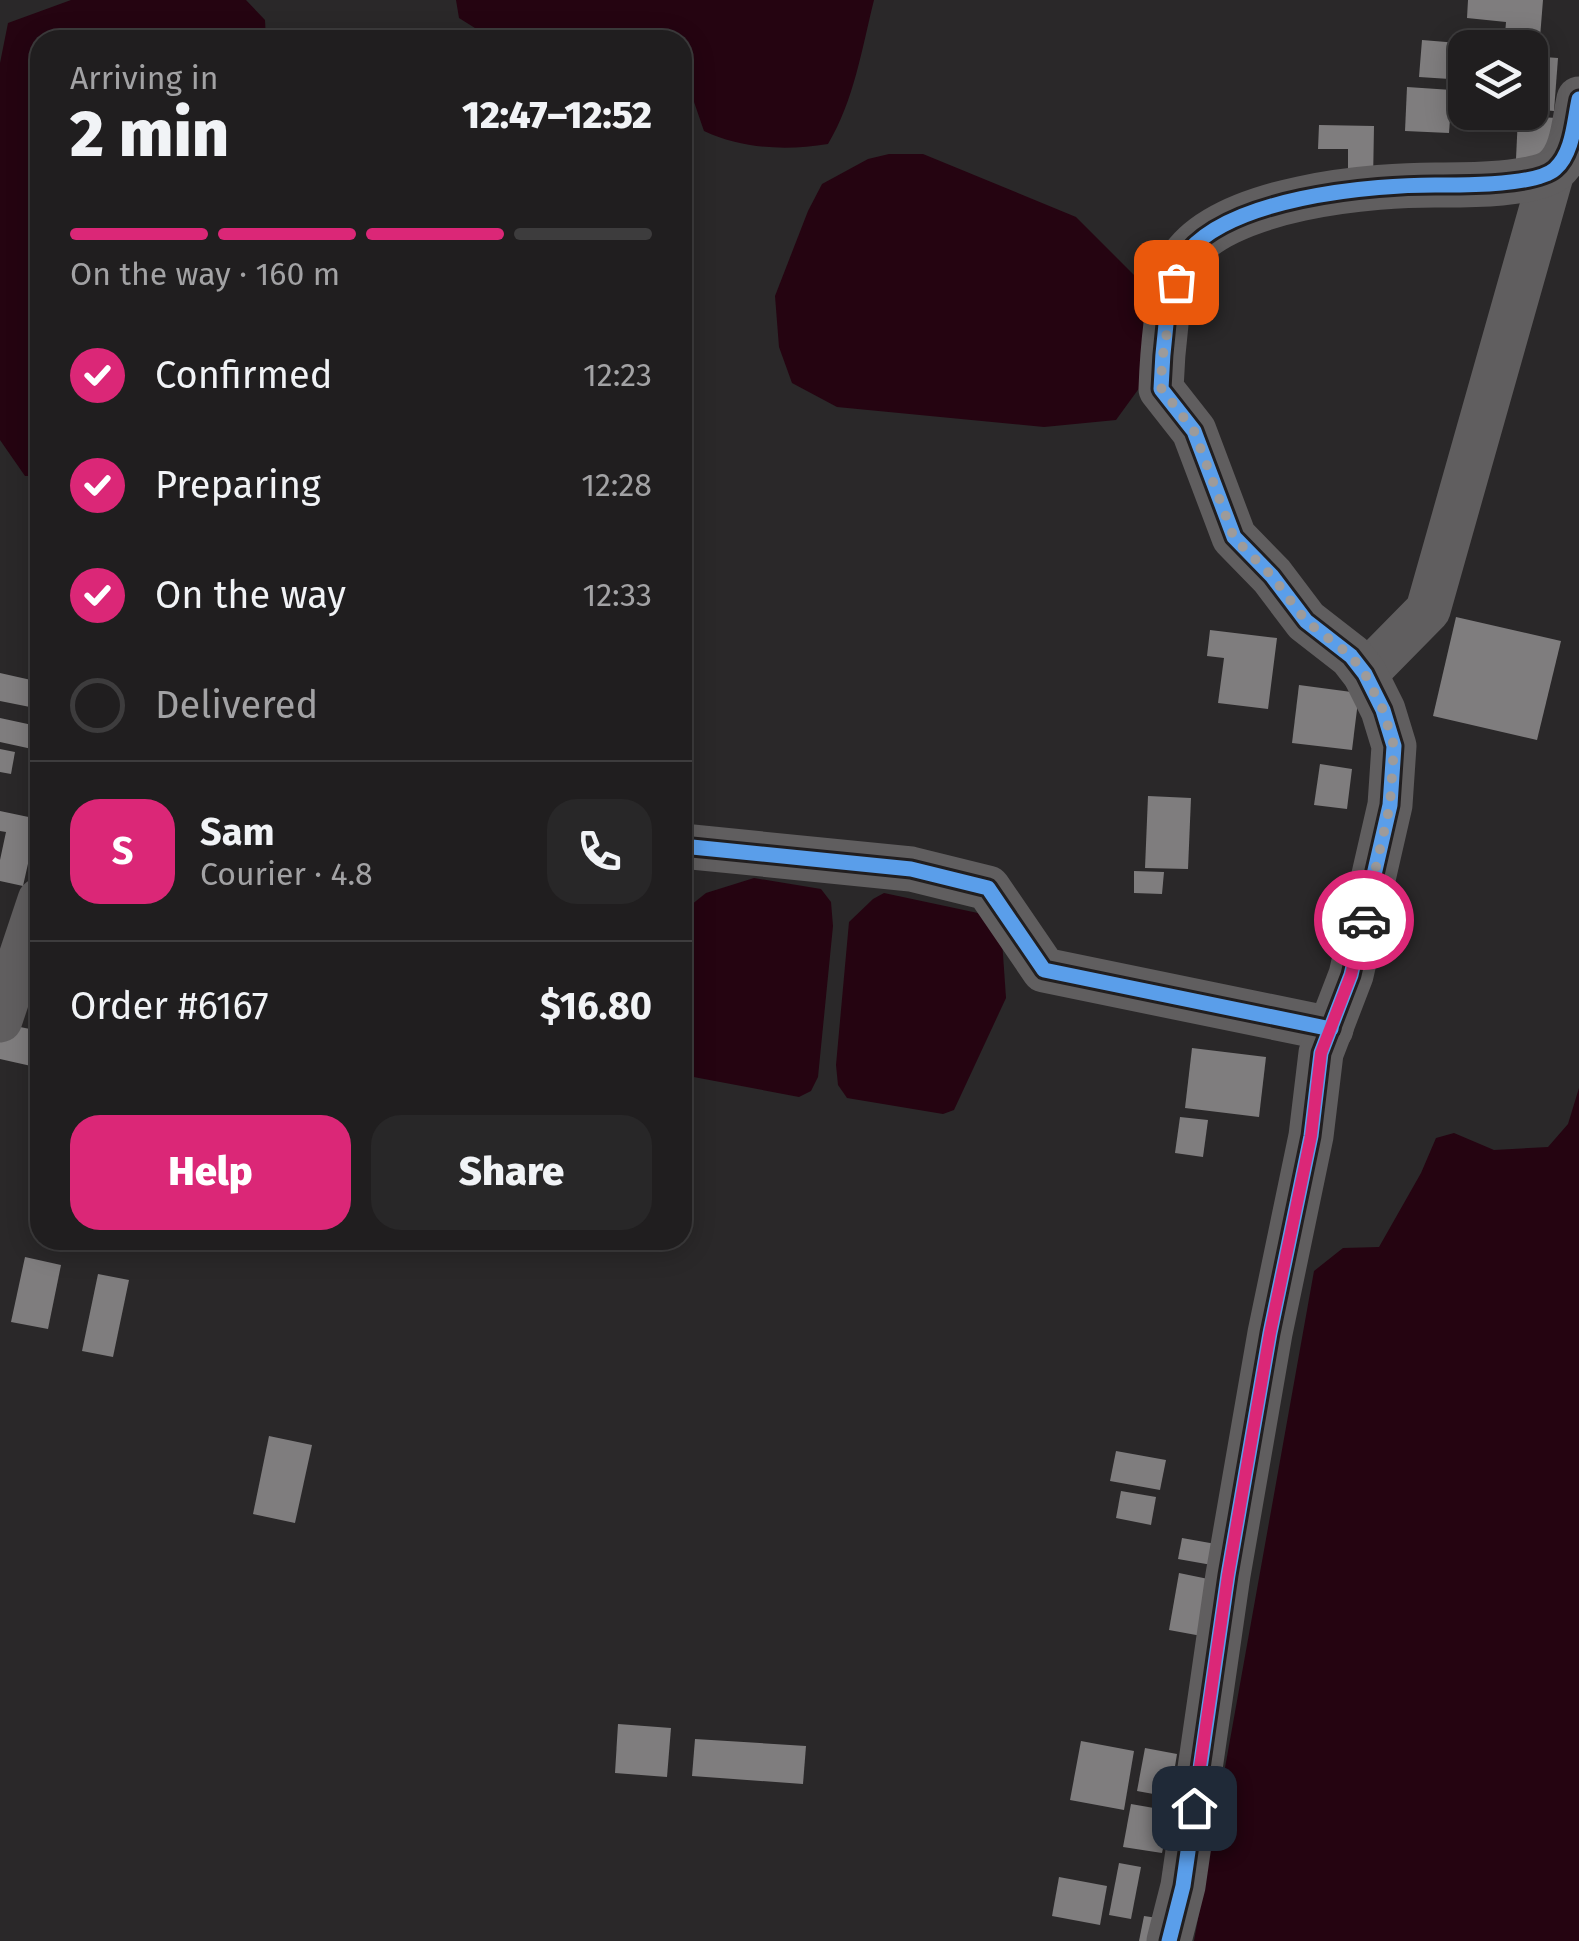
<!DOCTYPE html>
<meta charset="utf-8">
<style>
:root{--surface:#201e1f;--page:#282728;--text:#f1f3f6;--muted:#a2a2a4;--line:#3d3c3d;--accent:#db2777}
body{margin:0;font-family:"Fira Sans",sans-serif;background:var(--page);color:var(--text);height:100vh;display:flex;flex-direction:column;font-size:38px;white-space:nowrap}
*{box-sizing:border-box;margin:0}
p{font-size:32px;color:var(--muted)}
.icon{flex:none;width:55px;height:55px;fill:none;stroke:currentColor;stroke-width:2;stroke-linecap:round;stroke-linejoin:round}
.map{position:relative;flex:1;overflow:hidden}
.panel{position:absolute;left:30px;top:30px;width:662px;height:1220px;display:flex;flex-direction:column;background:var(--surface);border-radius:30px;box-shadow:0 5px 25px #0003,0 0 0 2px var(--line)}
.panel>*{flex:none}
.controls{position:absolute;left:1448px;top:30px;display:grid;gap:20px}
.controls a{display:grid;place-items:center;width:100px;height:100px;border-radius:20px;background:var(--surface);box-shadow:0 5px 25px #0003,0 0 0 2px var(--line);font-size:50px}
.pin{position:absolute;display:grid;place-items:center;width:85px;height:85px;color:#fff;margin:-42px;border-radius:20px;box-shadow:0 5px 15px #0006}
.courier{position:absolute;display:grid;place-items:center;width:100px;height:100px;margin:-50px;border:8px solid #db2777;border-radius:50%;background:#fff;color:#222;box-shadow:0 2px 12px #0007}
.overview em{font-style:normal;font-weight:800}
.overview div{display:flex;flex-direction:column-reverse}
.overview{display:flex;align-items:center;justify-content:space-between;height:170px;padding:0 40px}
h1{font-size:65px;font-weight:800;line-height:75px}
.bar{display:grid;grid-template-columns:repeat(4,1fr);gap:15px 10px;align-content:center;height:120px;padding:0 40px}
.bar i{height:12px;border-radius:8px;background:var(--line)}
.bar .on{background:var(--accent)}
.bar p{grid-column:span 4}
.line{display:flex;align-items:center;gap:25px;padding:0 40px;border-top:2px solid var(--line)}
.line div{flex:1}
.round{display:grid;place-items:center;flex:none;width:105px;height:105px;border-radius:30px;background:var(--page)}
ol{padding:0 40px;list-style:none}
li{display:flex;align-items:center;gap:30px;height:110px}
li p{margin-inline-start:auto}
li .icon{padding:10px;border-radius:50%;background:var(--accent);color:#fff;stroke-width:4}
li:last-child{color:var(--muted)}
li i{width:55px;height:55px;border:5px solid var(--line);border-radius:50%}
.primary-button{display:flex;gap:20px;margin-top:auto;padding:20px 40px}
.primary-button a{flex:1;height:115px;border-radius:30px;background:var(--accent);color:#fff;font-size:40px;font-weight:800;line-height:115px;text-align:center}
.primary-button a+a{background:var(--page);color:var(--text)}
.map>svg:first-child{display:block}
</style>
<div class="map">
<svg width="1579" height="1941" viewBox="0 0 1579 1941">
<rect width="100%" height="100%" fill="#2a2829"/>
<g fill="#250411">
<polygon points="71,0 246,0 265,20 266,40 40,40 40,476 25,476 0,440 0,63 8,23"/>
<path d="M456,0h418c-12,48 -20,101 -46,144 -42,7 -85,5 -124,-13l-10,-29 -11,-21 -1,-41h-188l-35,-22z"/>
<polygon points="889,154 923,154 1076,217 1142,283 1153,319 1148,376 1116,420 1044,427 837,407 792,383 779,347 775,296 808,211 822,184 868,159"/>
<polygon points="754,878 821,889 831,902 833,926 818,1077 811,1091 799,1097 683,1075 682,931 686,909 706,893"/>
<polygon points="884,893 992,916 1002,940 1006,998 954,1110 943,1114 847,1098 838,1085 836,1065 849,922 873,899"/>
<polygon points="1579,1088 1579,1941 1194,1941 1314,1271 1343,1248 1379,1247 1421,1173 1436,1138 1454,1133 1494,1150 1548,1147 1568,1124"/>
</g>
<g fill="#7f7d7e">
<polygon points="1468,0 1543,0 1539,50 1504,47 1506,22 1467,18"/>
<polygon points="1422,40 1483,45 1483,48 1465,48 1465,80 1419,77"/>
<polygon points="1530,56 1558,58 1554,111 1530,109"/>
<polygon points="1407,87 1452,90 1449,133 1405,131"/>
<polygon points="1518,116 1557,118 1555,161 1516,159"/>
<polygon points="1319,125 1374,126 1373,182 1348,181 1348,149 1318,149"/>
<polygon points="1456,617 1561,641 1537,740 1433,716"/>
<polygon points="1210,630 1277,638 1268,709 1218,703 1224,658 1207,656"/>
<polygon points="0,673 40,682 40,709 0,701"/>
<polygon points="1299,685 1359,693 1352,750 1292,743"/>
<polygon points="0,718 37,726 32,749 0,742"/>
<polygon points="0,749 15,752 11,774 0,772"/>
<polygon points="1320,764 1352,769 1347,809 1314,805"/>
<polygon points="1148,796 1191,798 1188,869 1145,868"/>
<polygon points="0,811 38,819 23,886 0,881 0,860 6,832 0,831"/>
<polygon points="1134,871 1164,872 1162,894 1134,893"/>
<polygon points="0,1023 40,1031 40,1068 0,1059"/>
<polygon points="1192,1048 1266,1057 1259,1117 1185,1108"/>
<polygon points="1180,1117 1208,1120 1203,1157 1175,1153"/>
<polygon points="25,1257 61,1265 48,1329 11,1322"/>
<polygon points="98,1274 129,1280 113,1357 82,1351"/>
<polygon points="269,1436 312,1445 295,1523 253,1514"/>
<polygon points="1116,1451 1166,1460 1160,1490 1110,1481"/>
<polygon points="1121,1491 1156,1497 1151,1525 1116,1518"/>
<polygon points="1182,1538 1227,1546 1223,1567 1178,1559"/>
<polygon points="1179,1573 1218,1581 1207,1637 1169,1630"/>
<polygon points="618,1724 671,1728 667,1777 615,1773"/>
<polygon points="695,1739 806,1746 803,1784 692,1776"/>
<polygon points="1081,1741 1134,1751 1124,1810 1070,1800"/>
<polygon points="1145,1748 1177,1754 1170,1797 1137,1791"/>
<polygon points="1131,1804 1171,1811 1162,1853 1123,1847"/>
<polygon points="1119,1863 1141,1867 1131,1919 1109,1915"/>
<polygon points="1059,1877 1107,1886 1100,1925 1052,1916"/>
<polygon points="1144,1916 1164,1919 1160,1941 1139,1941"/>
</g>
<g fill="none" stroke-linecap="round" stroke-linejoin="round">
<g stroke="#605e5f" stroke-width="45">
<polyline points="1365,674 1428,610 1552,172"/>
<polyline points="682,846 911,869 988,888 1044,970 1331,1029"/>
<polyline points="0,1020 40,900"/>
<path d="M1169,1941l14,-55 45,-311 42,-242 41,-197 10,-83 30,-78 39,-170 4,-59 -11,-36 -18,-36 -14,-18 -45,-35 -34,-45 -38,-39 -40,-106 -33,-42c1,-29 6,-105 20,-128 40,-64 193,-77 262,-76 24,0 94,0 112,-16 18,-16 19,-47 24,-70"/>
</g>
<defs>
<g id="cycleway">
<polyline points="682,846 911,869 988,888 1044,970 1331,1029"/>
<path d="M1169,1941l14,-55 45,-311 42,-242 41,-197 10,-83 30,-78 39,-170 4,-59 -11,-36 -18,-36 -14,-18 -45,-35 -34,-45 -38,-39 -40,-106 -33,-42c1,-29 6,-105 20,-128 40,-64 193,-77 262,-76 24,0 94,0 112,-16 18,-16 19,-47 24,-70"/>
</g>
</defs>
<use href="#cycleway" stroke="#211e1f" stroke-width="21"/>
<use href="#cycleway" stroke="#5a9eea" stroke-width="15"/>
</g>
<g fill="none" stroke-linecap="round" stroke-linejoin="round">
<polyline stroke="#9d9b9b" stroke-width="10" stroke-dasharray="0 18" points="1176,282 1162,360 1161,388 1194,431 1234,538 1272,576 1306,621 1351,656 1365,674 1383,710 1394,746 1390,805 1364,920"/>
<polyline stroke="#db2777" stroke-width="12" points="1194,1808 1228,1575 1270,1333 1311,1136 1321,1053 1351,975 1364,920"/>
</g>
</svg>
<div class="controls">
<a><svg class="icon" aria-label="layers" viewBox="0 0 24 24"><path d="M12 4l9 5-9 5-9-5zM3 14l9 5 9-5"/></svg></a>
</div>
<div class="pin" style="left:1176px;top:282px;background:#ea580c"><svg class="icon" aria-label="bag" viewBox="0 0 24 24"><path d="M5 8h14l-1 12H6zM9 8a3 3 0 0 1 6 0"/></svg></div>
<div class="pin" style="left:1194px;top:1808px;background:#1f2937"><svg class="icon" aria-label="home" viewBox="0 0 24 24"><path d="M3 11l9-7 9 7M6 9v11h12V9"/></svg></div>
<div class="courier" style="left:1364px;top:920px"><svg class="icon" aria-label="car" viewBox="0 0 24 24"><path d="M5 17H2v-5l4-1 3-4h7l3 4 3 1v5h-3M9 17h6M6 11h13"/><circle cx="7" cy="17" r="2"/><circle cx="17" cy="17" r="2"/></svg></div>
<section class="panel">
<div class="overview"><div><h1>2 min</h1><p>Arriving in</p></div><em>12:47–12:52</em></div>
<div class="bar"><i class="on"></i><i class="on"></i><i class="on"></i><i></i><p>On the way · 160 m</p></div>
<ol>
<li><svg class="icon" aria-label="check" viewBox="0 0 24 24"><path d="M5 12l5 5 9-10"/></svg>Confirmed<p>12:23</p></li>
<li><svg class="icon" aria-label="check" viewBox="0 0 24 24"><path d="M5 12l5 5 9-10"/></svg>Preparing<p>12:28</p></li>
<li><svg class="icon" aria-label="check" viewBox="0 0 24 24"><path d="M5 12l5 5 9-10"/></svg>On the way<p>12:33</p></li>
<li><i></i>Delivered</li>
</ol>
<div class="line" style="height:180px"><b class="round" style="background:var(--accent);color:#fff">S</b><div><b>Sam</b><p>Courier · 4.8</p></div><a class="round"><svg class="icon" aria-label="phone" viewBox="0 0 24 24"><path d="M5 4h4l2 5-3 2q2 4 5 5l2-3 5 2v4C11 20 4 13 5 4z"/></svg></a></div>
<div class="line" style="height:130px"><div>Order #6167</div><b>$16.80</b></div>
<div class="primary-button"><a>Help</a><a>Share</a></div>
</section>
</div>
